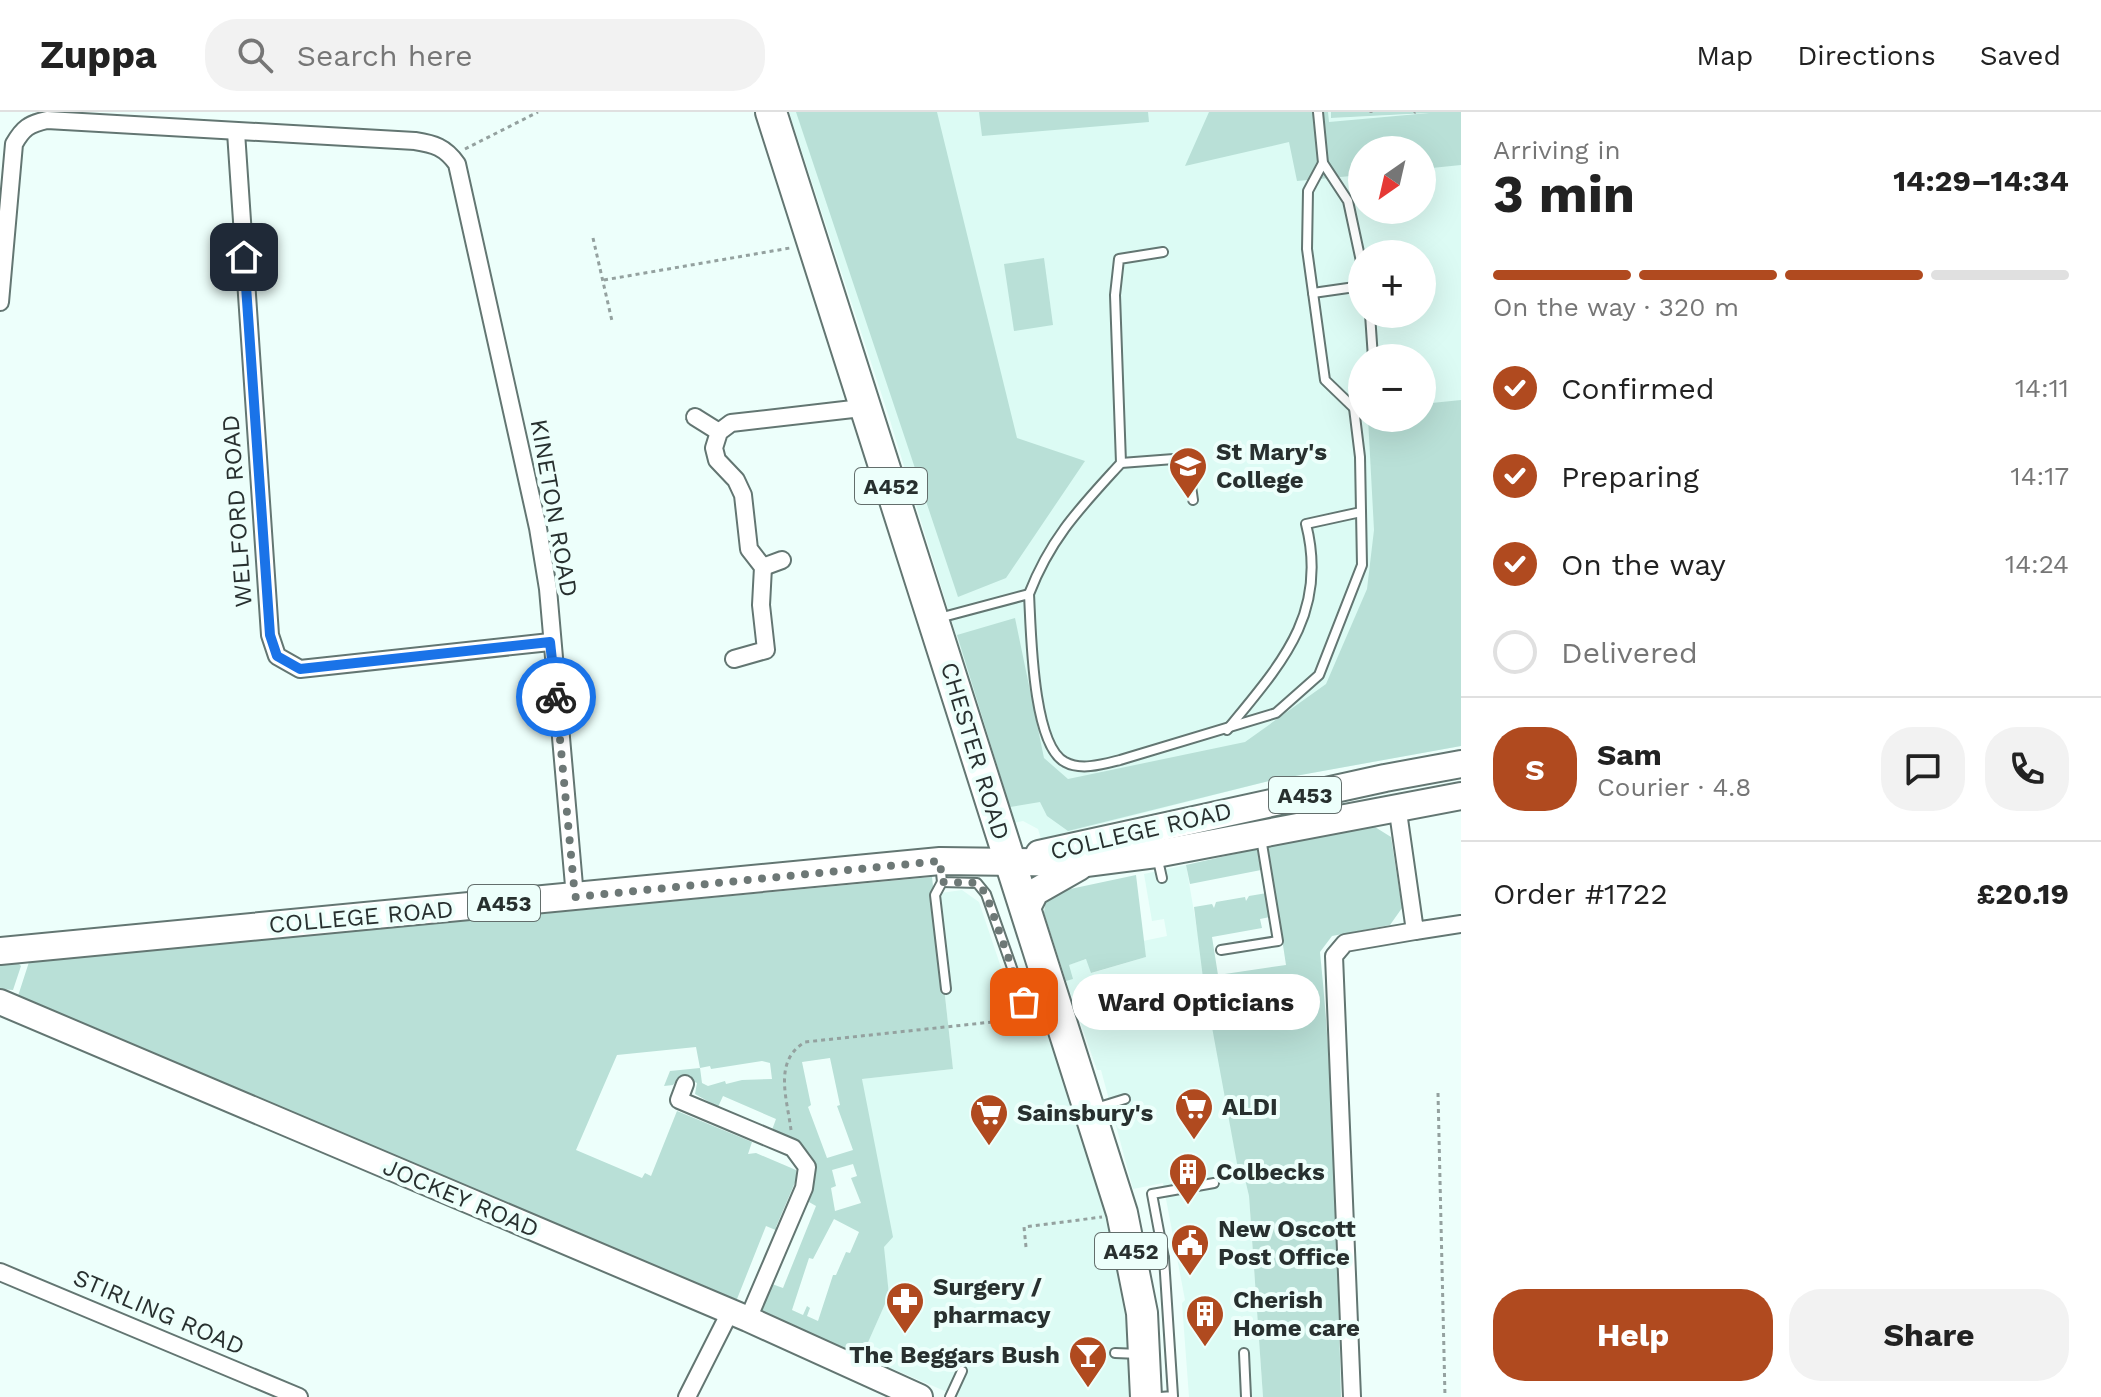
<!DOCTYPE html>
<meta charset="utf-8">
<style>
:root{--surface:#fff;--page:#f2f2f2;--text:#222;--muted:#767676;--line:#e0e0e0;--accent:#b04a1f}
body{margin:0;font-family:"Work Sans",sans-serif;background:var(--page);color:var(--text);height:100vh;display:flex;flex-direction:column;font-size:30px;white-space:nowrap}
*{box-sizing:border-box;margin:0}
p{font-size:26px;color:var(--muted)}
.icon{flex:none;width:44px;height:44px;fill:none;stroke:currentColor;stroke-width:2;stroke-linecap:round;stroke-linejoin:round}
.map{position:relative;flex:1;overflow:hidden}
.side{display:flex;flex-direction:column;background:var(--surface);width:640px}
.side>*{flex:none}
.needle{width:52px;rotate:214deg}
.tools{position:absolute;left:1348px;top:24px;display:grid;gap:16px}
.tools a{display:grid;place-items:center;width:88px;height:88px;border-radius:50%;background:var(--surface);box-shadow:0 8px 32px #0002;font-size:40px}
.pin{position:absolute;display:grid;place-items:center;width:68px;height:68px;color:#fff;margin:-34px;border-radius:16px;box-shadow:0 4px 12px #0006}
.courier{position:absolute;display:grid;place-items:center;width:80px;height:80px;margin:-40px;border:6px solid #1a73e8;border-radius:50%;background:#fff;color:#222;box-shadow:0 2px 10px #0007}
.bubble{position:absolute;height:56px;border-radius:28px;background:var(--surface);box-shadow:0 8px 32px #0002;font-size:26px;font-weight:700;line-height:56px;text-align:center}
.overview em{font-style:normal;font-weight:700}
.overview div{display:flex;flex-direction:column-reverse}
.overview{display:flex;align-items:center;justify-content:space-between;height:136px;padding:0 32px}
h1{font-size:52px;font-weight:700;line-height:60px}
.bar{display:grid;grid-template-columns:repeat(4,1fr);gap:12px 8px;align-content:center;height:96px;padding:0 32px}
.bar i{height:10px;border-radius:6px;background:var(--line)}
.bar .on{background:var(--accent)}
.bar p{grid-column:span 4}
.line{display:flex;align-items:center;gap:20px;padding:0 32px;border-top:2px solid var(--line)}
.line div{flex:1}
.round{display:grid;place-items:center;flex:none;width:84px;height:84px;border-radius:32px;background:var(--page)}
ol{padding:0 32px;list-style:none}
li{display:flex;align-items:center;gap:24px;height:88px}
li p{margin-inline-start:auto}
li .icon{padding:8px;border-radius:50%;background:var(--accent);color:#fff;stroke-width:4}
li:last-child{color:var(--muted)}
li i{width:44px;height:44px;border:4px solid var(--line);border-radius:50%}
.cta{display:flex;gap:16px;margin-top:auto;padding:16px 32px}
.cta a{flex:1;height:92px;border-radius:32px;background:var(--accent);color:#fff;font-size:32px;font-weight:700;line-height:92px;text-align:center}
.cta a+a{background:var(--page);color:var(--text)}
header{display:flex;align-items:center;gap:48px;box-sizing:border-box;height:112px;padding:0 40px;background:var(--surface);border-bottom:2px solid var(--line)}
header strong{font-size:38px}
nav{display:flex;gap:44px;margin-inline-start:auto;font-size:28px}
.search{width:560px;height:72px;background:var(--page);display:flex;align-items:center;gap:20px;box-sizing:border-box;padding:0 28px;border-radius:32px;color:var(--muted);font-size:30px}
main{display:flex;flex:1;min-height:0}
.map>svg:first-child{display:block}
</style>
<header>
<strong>Zuppa</strong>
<div class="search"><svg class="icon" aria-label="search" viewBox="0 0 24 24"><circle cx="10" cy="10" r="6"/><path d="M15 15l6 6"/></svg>Search here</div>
<nav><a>Map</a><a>Directions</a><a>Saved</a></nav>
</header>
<main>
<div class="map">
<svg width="1461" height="1285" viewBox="0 0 1461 1285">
<rect width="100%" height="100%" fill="#edfffb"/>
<g fill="#dcfbf4" fill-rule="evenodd">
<path d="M789,0h542v6l130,-6v634l-188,34 -232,59 -3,-10 -15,-8 -9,2 -126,-409zM1362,38h60v60h-60zM1362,142h60v60h-60zM1362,246h60v60h-60z"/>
<polygon points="1186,753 1238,1057 1244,1063 1249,1084 1263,1285 1189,1285 1182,1191 1185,1188 1163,1071 1133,1077 1101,958 1097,958 1066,869 1072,866 1068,853 1087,847 1092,861 1146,845 1143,829 1167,824 1164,807 1152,809 1144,762"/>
<polygon points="962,778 979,790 1014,894 1015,911 1047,909 1103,1078 1133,1213 1129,1285 959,1285 862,1244 889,1183 862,967 953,957 934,782"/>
</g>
<g fill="#b9e0d7" fill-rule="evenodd">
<polygon points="796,0 937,0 1017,326 1085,349 1006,466 958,485"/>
<polygon points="979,0 1148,0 1149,10 982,24"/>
<polygon points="1209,0 1328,0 1329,10 1429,1 1331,6 1331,0 1461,0 1461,53 1422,57 1422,38 1362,38 1362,63 1297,69 1289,30 1185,54"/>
<polygon points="1044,146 1053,213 1014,219 1004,152"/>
<polygon points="1461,288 1461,634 1273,668 1068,719 1047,704 1040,690 1010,695 957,523 1015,506 1044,646 1068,667 1245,630 1326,572 1367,477 1374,418 1368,306 1422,306 1422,292"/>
<path d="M1375,715l16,10 11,71 -12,17 -58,11 -12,16c15,147 17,297 21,445h-78l-14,-201 -5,-21 -6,-6 -35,-191 -9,-71 18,-3 2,4 2,-6 29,-5 1,4 3,-5 18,-3 3,24 -10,2 2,9 -50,9 6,38 68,-10 -18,-119z"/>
<polygon points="1257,737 1261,758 1190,772 1186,753"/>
<polygon points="1136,763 1146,845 1091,861 1086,847 1069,853 1073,867 1066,869 1044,801 1045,791 1056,780"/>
<path d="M932,765l21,192 -91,10 31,158 -9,10 5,48 -27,61 -101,-42 11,-30 11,4 33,-82 -7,-4c14,-47 4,-52 -37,-72l4,-11 -53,-23 -5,11 -23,-13 2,-11 -16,-7 -8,9 -9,1 6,-15 30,-3 -4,-21 -79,8 -41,95 66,28 3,-5 6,3 26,-65 75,31 -4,12 8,-1 40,17v10l-20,47 2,4 -12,-5 -29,73 -4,2 -715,-305 11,-34zM830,946l10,47 -3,1 16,44 -26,8 -19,-51 3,-2 -9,-43zM762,949l8,2 2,16 -30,1 -16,4 -1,-3 -17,5 -6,-3 -2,-15 10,-2 1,3zM853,1052l4,12 -6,2 10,25 -26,8 -4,-23 5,-2 -4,-16zM834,1107l25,13 -9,21 -4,-1 -10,23h-3l-15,46 -11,-5 3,-8 -3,-2 -4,9 -11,-5 17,-52 4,1z"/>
<polygon points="17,850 21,854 13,878 0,877 0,852"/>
</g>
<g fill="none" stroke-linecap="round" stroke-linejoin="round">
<defs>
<g id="lane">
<polyline points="1318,0 1323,51 1348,89 1362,154"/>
<polyline points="1323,51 1308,79 1307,137 1325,268 1354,296"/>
<polyline points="1313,181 1362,174"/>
<polyline points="1370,202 1373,246"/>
<polyline points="1121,351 1115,183 1119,147 1163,140"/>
<path d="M1029,482c22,-57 52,-87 92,-131l66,-5 6,42"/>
<path d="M939,506l90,-24c2,35 3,151 36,168 16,9 39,2 55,-2l156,-47 43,-38 43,-110 -2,-108 -6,-49 8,-14"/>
<path d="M1227,618c53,-65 102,-116 79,-206l55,-12"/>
<polyline points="1157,744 1162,766"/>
<polyline points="940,751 942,770 977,771 986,782 1024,890 1047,885"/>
<polyline points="942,770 935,783 946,877"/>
<polyline points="1221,838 1278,829 1261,726"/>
<polyline points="1096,996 1125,987"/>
<polyline points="1164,1146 1152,1082 1214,1071"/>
<polyline points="1137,1149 1164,1146 1173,1284 1160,1285"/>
<polyline points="1115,1241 1140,1242"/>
<polyline points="1244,1241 1246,1285"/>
<polyline points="950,1285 962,1259"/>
</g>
<g id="street">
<polyline points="236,20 270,523 277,544 300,557 550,530"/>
<path d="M0,190l14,-158c9,-16 15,-20 33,-24l368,21c19,3 30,6 42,23l81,364 10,61 27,308"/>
<polyline points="695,305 719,320"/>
<polyline points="763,455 782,448"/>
<polyline points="734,547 766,538 761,493 763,455 749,437 743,383 736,368 717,348 714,336 719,320 731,311 853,297 865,292"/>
<polyline points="1397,693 1415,819 1461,812"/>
<polyline points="685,972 679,988 793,1036 807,1055 804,1076 748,1207"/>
<polyline points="0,1160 299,1285"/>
<polyline points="687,1285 730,1200"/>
<polyline points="1352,1285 1334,844 1345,831 1415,819"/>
</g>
<polyline id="secondary" points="0,890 748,1207 920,1285"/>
<g id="primary">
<polyline points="1039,742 1385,666 1461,652"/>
<polyline points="1025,800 1035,780 1079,755"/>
<polyline points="0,839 940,749 1086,751 1156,742 1461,684"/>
</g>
<path id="highway" d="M771,0c116,367 236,734 351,1101l20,100 4,84"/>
</defs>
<use href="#lane" stroke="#637672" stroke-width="12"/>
<use href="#street" stroke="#637672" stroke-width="20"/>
<use href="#secondary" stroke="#637672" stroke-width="28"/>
<use href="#primary" stroke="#637672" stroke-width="30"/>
<use href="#highway" stroke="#637672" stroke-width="34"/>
<g stroke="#94a19f" stroke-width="3" stroke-dasharray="4 4" stroke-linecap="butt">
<polyline points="1371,0 1371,1"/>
<polyline points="1414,1 1415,0"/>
<polyline points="465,37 538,0"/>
<polyline points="593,126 612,209"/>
<polyline points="604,168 790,136"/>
<polyline points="1438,981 1445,1285"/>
<path d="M791,1018c-4,-32 -18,-69 14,-88l234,-25"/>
<polyline points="1026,1135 1024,1115 1102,1105"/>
</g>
<use href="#lane" stroke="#fff" stroke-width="8"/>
<use href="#street" stroke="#fff" stroke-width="16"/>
<use href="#secondary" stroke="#fff" stroke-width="24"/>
<use href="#primary" stroke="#fff" stroke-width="26"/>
<use href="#highway" stroke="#fff" stroke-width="30"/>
</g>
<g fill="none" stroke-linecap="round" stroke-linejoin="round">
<polyline stroke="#6d7876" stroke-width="8" stroke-dasharray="0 14.4" points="556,585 575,785 940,749 942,770 977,771 986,782 1024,890"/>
<polyline stroke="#1a73e8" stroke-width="10" points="244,145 270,523 277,544 300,557 550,530 556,585"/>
</g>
<defs>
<symbol id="university-pin" viewBox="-11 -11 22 30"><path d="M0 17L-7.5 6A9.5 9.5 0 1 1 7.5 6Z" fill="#b04a1f" stroke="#edfffb"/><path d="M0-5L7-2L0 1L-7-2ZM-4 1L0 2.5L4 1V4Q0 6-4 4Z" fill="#fff"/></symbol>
<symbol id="supermarket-pin" viewBox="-11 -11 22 30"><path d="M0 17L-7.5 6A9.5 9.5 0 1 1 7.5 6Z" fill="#b04a1f" stroke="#edfffb"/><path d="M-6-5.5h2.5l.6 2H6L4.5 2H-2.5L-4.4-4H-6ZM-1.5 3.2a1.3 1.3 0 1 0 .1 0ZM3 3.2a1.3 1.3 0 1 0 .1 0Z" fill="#fff"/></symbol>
<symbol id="building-pin" viewBox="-11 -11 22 30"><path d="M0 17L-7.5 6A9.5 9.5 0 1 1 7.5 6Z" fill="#b04a1f" stroke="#edfffb"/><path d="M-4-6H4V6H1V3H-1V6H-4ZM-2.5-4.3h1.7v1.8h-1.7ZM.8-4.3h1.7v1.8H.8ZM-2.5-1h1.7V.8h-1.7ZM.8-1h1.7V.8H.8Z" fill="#fff"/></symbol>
<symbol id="civic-pin" viewBox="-11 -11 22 30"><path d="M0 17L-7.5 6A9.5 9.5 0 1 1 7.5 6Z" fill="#b04a1f" stroke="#edfffb"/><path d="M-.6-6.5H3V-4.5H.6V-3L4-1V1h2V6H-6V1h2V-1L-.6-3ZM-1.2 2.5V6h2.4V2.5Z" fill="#fff"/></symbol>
<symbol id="pharmacy-pin" viewBox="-11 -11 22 30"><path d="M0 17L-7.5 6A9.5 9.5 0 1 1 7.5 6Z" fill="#b04a1f" stroke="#edfffb"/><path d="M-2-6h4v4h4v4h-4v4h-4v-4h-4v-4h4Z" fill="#fff"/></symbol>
<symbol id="bar-pin" viewBox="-11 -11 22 30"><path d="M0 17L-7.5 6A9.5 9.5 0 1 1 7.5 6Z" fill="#b04a1f" stroke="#edfffb"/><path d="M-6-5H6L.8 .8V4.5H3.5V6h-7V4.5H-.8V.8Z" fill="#fff"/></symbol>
</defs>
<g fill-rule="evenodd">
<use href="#university-pin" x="1166" y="332" width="44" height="60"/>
<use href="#supermarket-pin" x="1172" y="973" width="44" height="60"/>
<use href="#supermarket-pin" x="967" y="979" width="44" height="60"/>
<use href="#building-pin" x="1166" y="1038" width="44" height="60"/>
<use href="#civic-pin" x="1168" y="1109" width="44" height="60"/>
<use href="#pharmacy-pin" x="883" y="1167" width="44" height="60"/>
<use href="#building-pin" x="1183" y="1180" width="44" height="60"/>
<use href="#bar-pin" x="1066" y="1221" width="44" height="60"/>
</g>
<g text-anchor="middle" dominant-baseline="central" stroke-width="8" stroke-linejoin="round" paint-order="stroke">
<g fill="#edfffb" stroke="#636e6c" stroke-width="2">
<rect x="855" y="356" width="72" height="36" rx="6"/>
<rect x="1269" y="665" width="72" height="36" rx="6"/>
<rect x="468" y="773" width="72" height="36" rx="6"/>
<rect x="1095" y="1121" width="72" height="36" rx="6"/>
</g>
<g font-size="22" font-weight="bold" fill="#28302f">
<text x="891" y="374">A452</text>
<text x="1305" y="683">A453</text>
<text x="504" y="791">A453</text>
<text x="1131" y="1139">A452</text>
</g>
<g font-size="24" font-weight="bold" fill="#28302f" stroke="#edfffb" text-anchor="start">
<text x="1216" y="340">St Mary's<tspan x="1216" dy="28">College</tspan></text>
<text x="1222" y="995">ALDI</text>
<text x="1017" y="1001">Sainsbury's</text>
<text x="1216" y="1060">Colbecks</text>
<text x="1218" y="1117">New Oscott<tspan x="1218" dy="28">Post Office</tspan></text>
<text x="933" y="1175">Surgery /<tspan x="933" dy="28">pharmacy</tspan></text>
<text x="1233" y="1188">Cherish<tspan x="1233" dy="28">Home care</tspan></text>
<text x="1060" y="1243" text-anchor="end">The Beggars Bush</text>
</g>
<g font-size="24" fill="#28302f" stroke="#edfffb">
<text transform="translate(554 396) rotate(80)">KINETON ROAD</text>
<text transform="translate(237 399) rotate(-94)">WELFORD ROAD</text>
<text transform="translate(975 639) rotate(73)">CHESTER ROAD</text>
<text transform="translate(1141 719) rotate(-13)">COLLEGE ROAD</text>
<text transform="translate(361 805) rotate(-5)">COLLEGE ROAD</text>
<text transform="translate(461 1086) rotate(23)">JOCKEY ROAD</text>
<text transform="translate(159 1200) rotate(23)">STIRLING ROAD</text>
</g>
</g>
</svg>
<div class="tools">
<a><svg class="needle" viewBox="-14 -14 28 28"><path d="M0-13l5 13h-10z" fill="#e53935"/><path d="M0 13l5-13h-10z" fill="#767676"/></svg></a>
<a>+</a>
<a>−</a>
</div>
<div class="pin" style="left:1024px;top:890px;background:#ea580c"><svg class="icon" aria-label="bag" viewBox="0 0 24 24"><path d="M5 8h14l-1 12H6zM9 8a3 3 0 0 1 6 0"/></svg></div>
<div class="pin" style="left:244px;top:145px;background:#1f2937"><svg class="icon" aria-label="home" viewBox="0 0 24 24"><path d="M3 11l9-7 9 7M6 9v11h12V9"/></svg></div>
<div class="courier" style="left:556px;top:585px"><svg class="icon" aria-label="bike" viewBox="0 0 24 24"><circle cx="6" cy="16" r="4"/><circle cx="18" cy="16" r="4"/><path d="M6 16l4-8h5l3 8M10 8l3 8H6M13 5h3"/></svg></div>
<div class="bubble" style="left:1072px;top:862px;width:248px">Ward Opticians</div>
</div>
<section class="side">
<div class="overview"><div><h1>3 min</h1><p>Arriving in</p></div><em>14:29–14:34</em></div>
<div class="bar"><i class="on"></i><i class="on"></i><i class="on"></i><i></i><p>On the way · 320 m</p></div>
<ol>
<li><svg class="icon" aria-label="check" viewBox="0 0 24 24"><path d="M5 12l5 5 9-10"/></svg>Confirmed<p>14:11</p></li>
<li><svg class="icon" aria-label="check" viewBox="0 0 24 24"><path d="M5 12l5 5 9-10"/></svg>Preparing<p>14:17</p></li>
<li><svg class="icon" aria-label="check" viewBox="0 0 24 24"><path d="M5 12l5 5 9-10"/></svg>On the way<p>14:24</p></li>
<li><i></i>Delivered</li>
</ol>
<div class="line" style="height:144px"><b class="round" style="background:var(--accent);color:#fff">S</b><div><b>Sam</b><p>Courier · 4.8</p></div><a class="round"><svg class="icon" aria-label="chat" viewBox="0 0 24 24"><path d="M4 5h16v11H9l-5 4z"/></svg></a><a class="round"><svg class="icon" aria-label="phone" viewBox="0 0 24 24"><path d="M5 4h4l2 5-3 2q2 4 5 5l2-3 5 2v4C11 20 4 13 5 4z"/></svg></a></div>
<div class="line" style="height:104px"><div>Order #1722</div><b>£20.19</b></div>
<div class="cta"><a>Help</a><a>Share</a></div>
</section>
</main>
